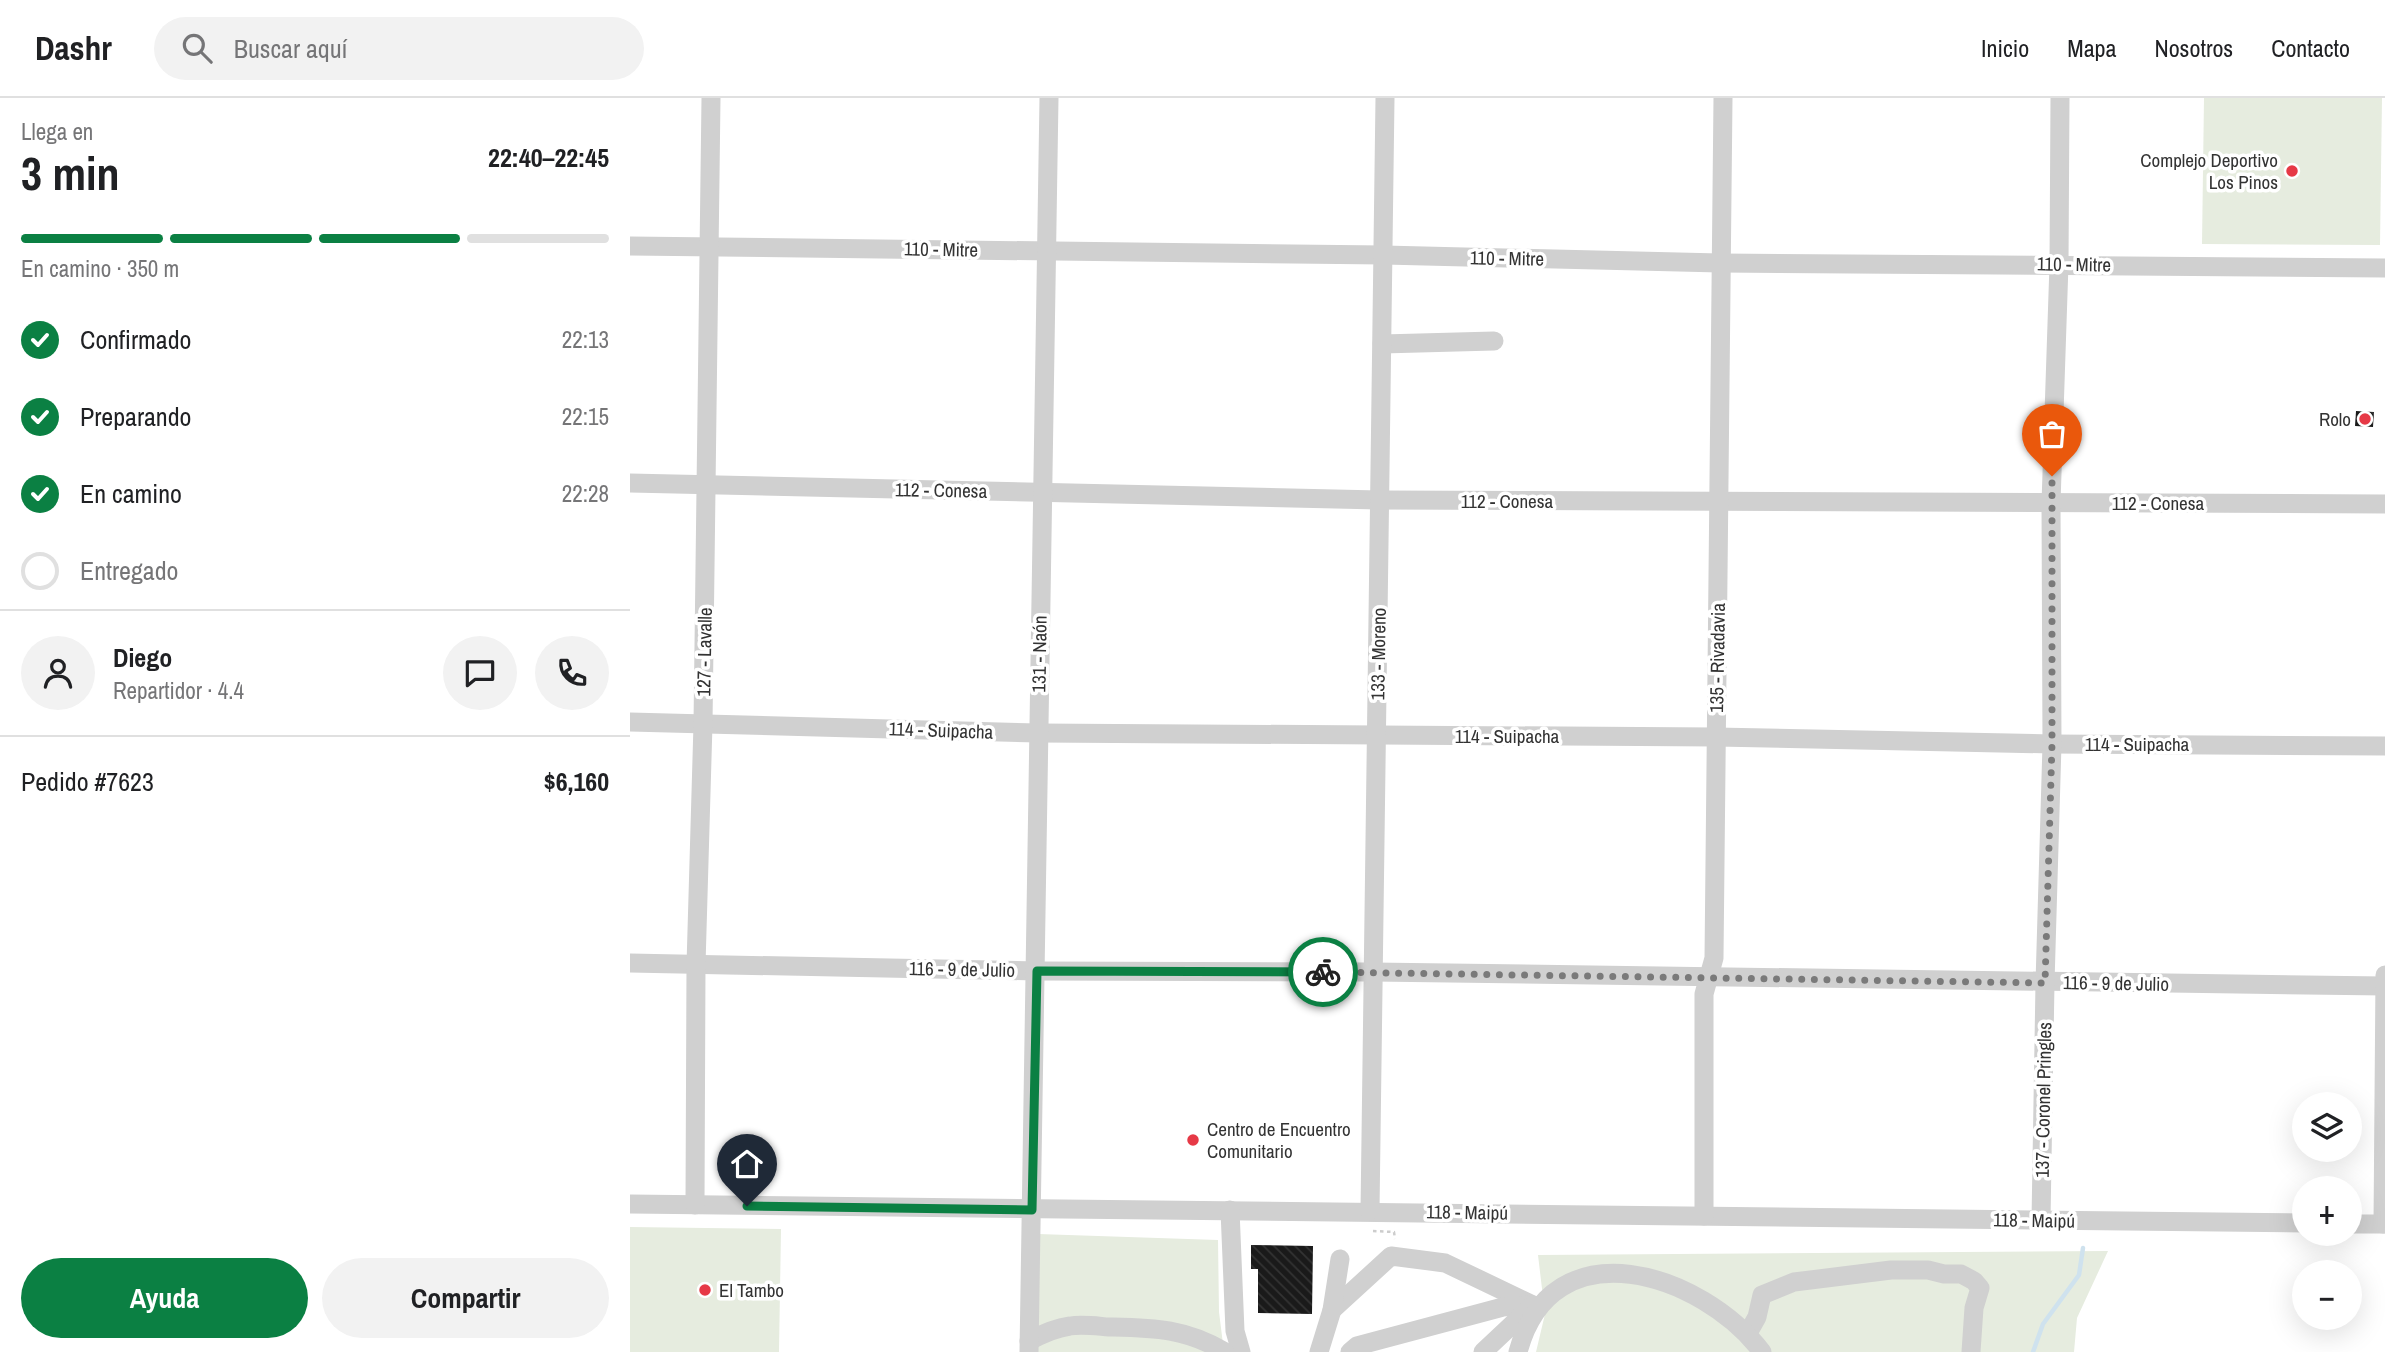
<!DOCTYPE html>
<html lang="es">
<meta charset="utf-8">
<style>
:root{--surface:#fff;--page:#f2f2f2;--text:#202124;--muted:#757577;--line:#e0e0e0;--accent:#0b8043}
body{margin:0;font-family:"Archivo Narrow",sans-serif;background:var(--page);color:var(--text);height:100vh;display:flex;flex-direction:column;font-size:26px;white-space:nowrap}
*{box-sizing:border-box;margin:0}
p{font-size:23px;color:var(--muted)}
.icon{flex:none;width:38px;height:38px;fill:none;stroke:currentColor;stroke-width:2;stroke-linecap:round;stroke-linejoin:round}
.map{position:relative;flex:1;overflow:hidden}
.side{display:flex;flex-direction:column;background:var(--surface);width:630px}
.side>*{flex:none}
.controls{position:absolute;left:1662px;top:994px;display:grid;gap:14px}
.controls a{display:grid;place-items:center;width:70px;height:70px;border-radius:50%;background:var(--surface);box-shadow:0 7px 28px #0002;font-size:35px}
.pin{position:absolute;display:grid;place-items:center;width:60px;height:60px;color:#fff;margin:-72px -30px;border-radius:50% 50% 50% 0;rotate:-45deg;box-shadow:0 0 7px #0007}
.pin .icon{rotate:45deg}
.courier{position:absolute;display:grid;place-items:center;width:70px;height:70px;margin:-35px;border:5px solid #0b8043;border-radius:50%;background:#fff;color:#222;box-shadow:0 2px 9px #0007}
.overview em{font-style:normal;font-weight:700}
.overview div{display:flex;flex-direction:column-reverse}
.overview{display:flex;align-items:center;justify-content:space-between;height:119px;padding:0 21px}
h1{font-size:46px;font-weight:700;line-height:52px}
.bar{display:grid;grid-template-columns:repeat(4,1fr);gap:10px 7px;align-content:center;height:84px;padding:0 21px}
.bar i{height:9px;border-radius:5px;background:var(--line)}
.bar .selected{background:var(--accent)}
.bar p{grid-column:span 4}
.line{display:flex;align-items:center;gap:18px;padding:0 21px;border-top:2px solid var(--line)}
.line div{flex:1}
.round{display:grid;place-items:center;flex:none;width:74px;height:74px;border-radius:37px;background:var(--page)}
ol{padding:0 21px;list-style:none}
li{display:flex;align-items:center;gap:21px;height:77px}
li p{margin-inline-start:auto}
li .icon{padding:7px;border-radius:50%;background:var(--accent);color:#fff;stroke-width:4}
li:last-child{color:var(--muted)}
li i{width:38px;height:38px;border:4px solid var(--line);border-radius:50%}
.button{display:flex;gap:14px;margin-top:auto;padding:14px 21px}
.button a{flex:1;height:80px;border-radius:42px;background:var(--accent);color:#fff;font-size:28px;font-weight:700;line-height:80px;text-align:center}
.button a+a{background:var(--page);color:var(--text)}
header{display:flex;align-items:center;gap:42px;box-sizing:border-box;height:98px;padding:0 35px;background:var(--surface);border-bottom:2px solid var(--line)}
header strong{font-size:33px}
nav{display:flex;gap:38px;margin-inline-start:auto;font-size:24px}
.search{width:490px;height:63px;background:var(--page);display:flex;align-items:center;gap:18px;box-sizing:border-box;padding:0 24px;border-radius:38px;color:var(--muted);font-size:26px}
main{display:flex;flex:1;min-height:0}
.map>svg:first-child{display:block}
</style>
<header>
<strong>Dashr</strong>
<div class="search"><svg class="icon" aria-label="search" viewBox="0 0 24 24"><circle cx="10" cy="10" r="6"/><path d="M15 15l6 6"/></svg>Buscar aquí</div>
<nav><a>Inicio</a><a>Mapa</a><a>Nosotros</a><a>Contacto</a></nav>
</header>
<main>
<section class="side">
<div class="overview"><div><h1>3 min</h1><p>Llega en</p></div><em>22:40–22:45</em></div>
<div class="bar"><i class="selected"></i><i class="selected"></i><i class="selected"></i><i></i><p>En camino · 350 m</p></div>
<ol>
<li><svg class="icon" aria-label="check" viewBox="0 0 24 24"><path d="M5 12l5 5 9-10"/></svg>Confirmado<p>22:13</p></li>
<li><svg class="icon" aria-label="check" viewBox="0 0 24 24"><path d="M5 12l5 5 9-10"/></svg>Preparando<p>22:15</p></li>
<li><svg class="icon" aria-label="check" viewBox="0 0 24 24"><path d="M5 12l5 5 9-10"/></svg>En camino<p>22:28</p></li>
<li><i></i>Entregado</li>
</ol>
<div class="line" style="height:126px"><a class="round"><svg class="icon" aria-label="person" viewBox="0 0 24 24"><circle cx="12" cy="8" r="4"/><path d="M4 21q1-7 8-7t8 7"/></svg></a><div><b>Diego</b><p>Repartidor · 4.4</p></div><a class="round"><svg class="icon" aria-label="chat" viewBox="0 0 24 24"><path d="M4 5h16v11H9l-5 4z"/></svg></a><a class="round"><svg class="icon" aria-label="phone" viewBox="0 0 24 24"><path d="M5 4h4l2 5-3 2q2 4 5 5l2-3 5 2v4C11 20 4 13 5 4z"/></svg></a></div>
<div class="line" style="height:91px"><div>Pedido #7623</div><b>$6,160</b></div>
<div class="button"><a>Ayuda</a><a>Compartir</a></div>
</section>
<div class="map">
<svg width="1755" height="1254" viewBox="0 0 1755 1254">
<defs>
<pattern id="building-back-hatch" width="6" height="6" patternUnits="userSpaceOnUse" patternTransform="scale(1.75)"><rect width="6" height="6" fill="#1a1a1a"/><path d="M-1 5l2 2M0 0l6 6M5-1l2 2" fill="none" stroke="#333"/></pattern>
</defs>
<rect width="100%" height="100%" fill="#fff"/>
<g fill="#e6ecdf">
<polygon points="1574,0 1752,0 1750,147 1572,146"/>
<polygon points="0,1129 151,1131 149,1254 0,1254"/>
<polygon points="408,1136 588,1142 589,1214 594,1254 405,1254"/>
<polygon points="1478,1153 1447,1220 1444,1254 906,1254 915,1216 908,1157"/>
</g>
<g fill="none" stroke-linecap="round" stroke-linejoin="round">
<polyline stroke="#cfe2ee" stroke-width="4.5" points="1403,1254 1413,1226 1449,1177 1453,1150"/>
</g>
<g fill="url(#building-back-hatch)">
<polygon points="1726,313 1744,314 1743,329 1725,328"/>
<polygon points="621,1147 683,1148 682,1216 628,1215 628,1171 621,1171"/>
</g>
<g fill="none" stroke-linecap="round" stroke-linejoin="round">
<polyline stroke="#cdcdcd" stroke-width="2.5" stroke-dasharray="3.5 3.5" stroke-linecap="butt" points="743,1133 764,1134 765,1141"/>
<g stroke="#d0d0d0" stroke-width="19">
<polyline points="0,148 754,157 1090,165 1755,170"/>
<polyline points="752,246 864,243"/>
<polyline points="0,385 749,402 1755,406"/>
<polyline points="0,624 408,635 1086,639 1422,646 1755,648"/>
<polyline points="0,865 407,873 743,874 1755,888"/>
<polyline points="0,1106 1675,1125"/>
<polyline points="65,1107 66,867 73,626 81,0"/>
<polyline points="600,1112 605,1233 611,1254"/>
<polyline points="740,1113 755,0"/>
<polyline points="1074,1118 1074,896 1084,860 1093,0"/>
<polyline points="1411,1122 1415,885 1422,646 1421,405 1429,166 1430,0"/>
<polyline points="1720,1126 1755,1126"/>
<polyline points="1753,1126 1755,877"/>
<polyline points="702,1212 761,1158 815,1165 903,1207"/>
<polyline points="1118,1235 1127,1219 1132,1197 1164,1184 1261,1172 1298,1172 1314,1176 1331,1176 1344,1183 1350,1190 1344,1210 1341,1254"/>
<path d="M399,1243c13,-7 26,-13 41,-15 12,-2 26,0 39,1 44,1 76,1 116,25"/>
<path d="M399,1254c10,-418 10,-836 20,-1254"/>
<polyline points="689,1254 702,1212 710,1161"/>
<polyline points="720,1254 727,1248 873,1209 900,1207"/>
<polyline points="853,1254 903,1207"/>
<path d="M888,1254c34,-128 184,-79 244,0"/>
</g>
</g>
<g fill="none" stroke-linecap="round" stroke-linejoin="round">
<polyline stroke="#7a7a7a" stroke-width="7" stroke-dasharray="0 12.6" points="693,874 1415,885 1422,646 1422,378"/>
<polyline stroke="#0b8043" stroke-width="9" points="117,1108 402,1112 407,873 693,874"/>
</g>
<g fill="#e63946" stroke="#fff" stroke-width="2.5">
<circle cx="1662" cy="73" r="7"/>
<circle cx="1735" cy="321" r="7"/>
<circle cx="563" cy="1042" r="7"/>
<circle cx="75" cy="1192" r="7"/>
</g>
<g text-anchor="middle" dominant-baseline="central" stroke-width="7" stroke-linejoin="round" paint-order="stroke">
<g font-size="19" fill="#333" stroke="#fff" text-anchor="end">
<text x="1648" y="62">Complejo Deportivo<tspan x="1648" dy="22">Los Pinos</tspan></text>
<text x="1721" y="321">Rolo</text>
<text x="577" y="1031" text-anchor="start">Centro de Encuentro<tspan x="577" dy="22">Comunitario</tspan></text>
<text x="89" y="1192" text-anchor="start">El Tambo</text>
</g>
<g font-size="19" fill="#333" stroke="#fff">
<text transform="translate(311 151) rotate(1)">110 - Mitre</text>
<text transform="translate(877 160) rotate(1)">110 - Mitre</text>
<text transform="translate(1444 166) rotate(1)">110 - Mitre</text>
<text transform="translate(311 392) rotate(1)">112 - Conesa</text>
<text x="877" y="403">112 - Conesa</text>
<text x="1528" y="405">112 - Conesa</text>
<text transform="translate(74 554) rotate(-89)">127 - Lavalle</text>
<text transform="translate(409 556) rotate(-89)">131 - Naón</text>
<text transform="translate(748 556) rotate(-89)">133 - Moreno</text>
<text transform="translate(1087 560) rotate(-89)">135 - Rivadavia</text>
<text transform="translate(311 632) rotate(2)">114 - Suipacha</text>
<text x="877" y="638">114 - Suipacha</text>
<text x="1507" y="646">114 - Suipacha</text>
<text transform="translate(332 871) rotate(1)">116 - 9 de Julio</text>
<text transform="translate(1486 885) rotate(1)">116 - 9 de Julio</text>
<text transform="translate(1413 1002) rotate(-89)">137 - Coronel Pringles</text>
<text transform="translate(837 1114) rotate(1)">118 - Maipú</text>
<text transform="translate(1404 1122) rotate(1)">118 - Maipú</text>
</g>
</g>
</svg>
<div class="controls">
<a><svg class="icon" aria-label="layers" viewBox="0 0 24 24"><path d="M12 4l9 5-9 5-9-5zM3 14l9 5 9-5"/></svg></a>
<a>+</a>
<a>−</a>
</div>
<div class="pin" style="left:1422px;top:378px;background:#ea580c"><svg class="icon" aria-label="bag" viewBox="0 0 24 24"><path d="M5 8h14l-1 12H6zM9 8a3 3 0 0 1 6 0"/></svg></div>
<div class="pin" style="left:117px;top:1108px;background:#1f2937"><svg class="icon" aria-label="home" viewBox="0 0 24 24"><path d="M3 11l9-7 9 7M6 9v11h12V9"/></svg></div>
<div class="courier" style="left:693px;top:874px"><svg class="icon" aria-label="bike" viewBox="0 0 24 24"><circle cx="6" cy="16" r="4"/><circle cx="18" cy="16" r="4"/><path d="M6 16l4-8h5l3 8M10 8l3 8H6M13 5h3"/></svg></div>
</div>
</main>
